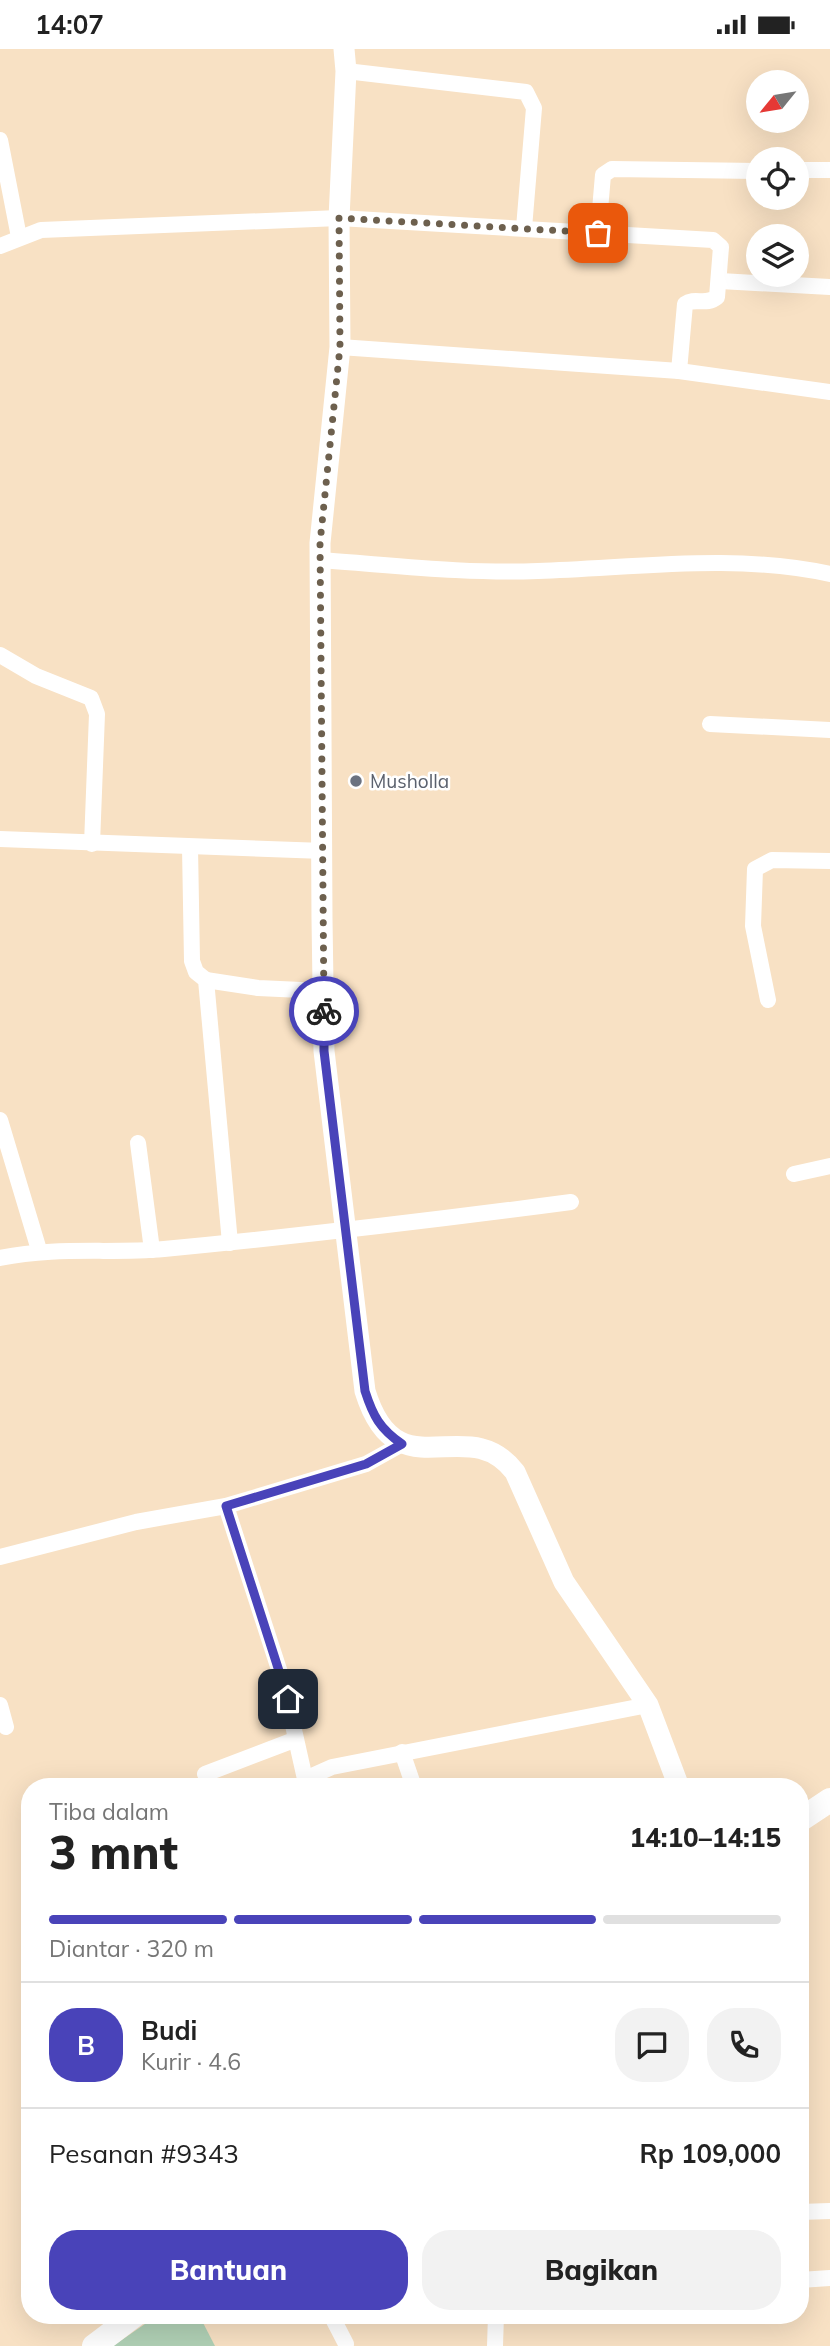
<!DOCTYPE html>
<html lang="id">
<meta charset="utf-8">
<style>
:root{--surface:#fff;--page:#f2f2f2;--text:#222;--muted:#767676;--line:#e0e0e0;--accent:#4943b9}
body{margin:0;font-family:Mulish,sans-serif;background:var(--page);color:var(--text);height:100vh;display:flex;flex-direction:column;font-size:26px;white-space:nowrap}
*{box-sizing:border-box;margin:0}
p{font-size:23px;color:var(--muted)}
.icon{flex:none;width:38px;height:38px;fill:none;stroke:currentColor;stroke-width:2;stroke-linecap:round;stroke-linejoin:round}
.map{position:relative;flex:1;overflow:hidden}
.sheet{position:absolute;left:21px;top:1729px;width:788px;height:546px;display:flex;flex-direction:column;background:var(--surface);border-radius:28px;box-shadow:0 7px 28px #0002}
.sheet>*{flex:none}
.needle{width:46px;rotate:240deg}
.controls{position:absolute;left:746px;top:21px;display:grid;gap:14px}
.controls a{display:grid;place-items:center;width:63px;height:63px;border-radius:50%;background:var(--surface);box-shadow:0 7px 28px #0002;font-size:35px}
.pin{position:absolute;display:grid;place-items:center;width:60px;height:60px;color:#fff;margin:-30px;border-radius:14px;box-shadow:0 4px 10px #0006}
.courier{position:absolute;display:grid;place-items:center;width:70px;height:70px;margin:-35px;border:5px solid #4943b9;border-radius:50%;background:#fff;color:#222;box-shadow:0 2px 9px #0007}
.summary em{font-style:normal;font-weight:800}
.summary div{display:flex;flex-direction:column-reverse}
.summary{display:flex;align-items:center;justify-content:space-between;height:119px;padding:0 28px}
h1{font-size:46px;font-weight:800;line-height:52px}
.bar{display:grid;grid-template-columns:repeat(4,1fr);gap:10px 7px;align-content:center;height:84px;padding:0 28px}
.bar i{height:9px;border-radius:5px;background:var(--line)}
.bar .on{background:var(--accent)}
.bar p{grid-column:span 4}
.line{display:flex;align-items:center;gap:18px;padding:0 28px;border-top:2px solid var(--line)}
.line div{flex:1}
.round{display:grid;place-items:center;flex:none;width:74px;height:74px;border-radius:28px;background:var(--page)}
.action{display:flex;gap:14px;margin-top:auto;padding:14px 28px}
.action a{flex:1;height:80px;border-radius:28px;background:var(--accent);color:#fff;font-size:28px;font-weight:800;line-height:80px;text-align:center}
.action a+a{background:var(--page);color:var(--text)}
.status{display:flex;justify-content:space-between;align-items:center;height:49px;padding:0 35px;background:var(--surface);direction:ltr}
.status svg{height:19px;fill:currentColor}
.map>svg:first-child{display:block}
</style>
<div class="status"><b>14:07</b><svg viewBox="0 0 49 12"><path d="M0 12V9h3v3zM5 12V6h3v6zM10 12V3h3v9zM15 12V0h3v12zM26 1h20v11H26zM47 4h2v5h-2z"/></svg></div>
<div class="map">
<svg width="830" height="2297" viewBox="0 0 830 2297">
<rect width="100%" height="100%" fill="#f8e1c4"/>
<polygon fill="#b0d0b5" points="158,2266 199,2266 215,2297 113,2297"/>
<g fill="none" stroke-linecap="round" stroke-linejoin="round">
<g stroke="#fff" stroke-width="16">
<polyline points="346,22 526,43 534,59 524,179"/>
<polyline points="0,91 19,188"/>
<polyline points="796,121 830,121"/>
<polyline points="598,184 603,126 612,120 758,122"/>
<path d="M0,197l41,-16 298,-12 374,22 8,7 -4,50c-11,9 -22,0 -32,7l-6,67"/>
<polyline points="720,232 830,238"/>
<polyline points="340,298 679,322 830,343"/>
<path d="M320,511c72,5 146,14 218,11 97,-3 196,-18 292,3"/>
<polyline points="0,606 36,627 91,649 97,665 92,795"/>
<polyline points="710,675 830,681"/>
<polyline points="0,790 324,802"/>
<polyline points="190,798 192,912 196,923 206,931 230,1194"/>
<polyline points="206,931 258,939 323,942"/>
<polyline points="768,951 753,877 755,820 772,811 830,812"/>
<polyline points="0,1071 39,1201"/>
<polyline points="138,1094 152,1201"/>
<polyline points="794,1125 830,1117"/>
<path d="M0,1209c58,-12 107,-4 164,-9 136,-13 271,-29 407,-47"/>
<polyline points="226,1457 284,1636 305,1730"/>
<polyline points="0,1508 136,1473 226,1457 366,1415 402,1395"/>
<polyline points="0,1656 6,1678"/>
<polyline points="402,1703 414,1738"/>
<polyline points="205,1725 294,1691"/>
<polyline points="309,1738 305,1730 332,1718 648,1656"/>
<polyline points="800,2163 830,2162"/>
<polyline points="800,2231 830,2229"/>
<polyline points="331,2266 346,2295"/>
<polyline points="495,2297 496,2266"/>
</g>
<path stroke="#fff" stroke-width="21" d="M344,0l2,22 -7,147 1,129 -20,196 2,376 2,132 41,340c32,105 102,18 150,81l49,110 84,123 31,82"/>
<g stroke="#fff" stroke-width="24">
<polyline points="800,1771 830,1751"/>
<polyline points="94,2297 135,2266"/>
</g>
</g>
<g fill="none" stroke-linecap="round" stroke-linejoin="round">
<polyline stroke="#6d604e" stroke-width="7" stroke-dasharray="0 12.6" points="324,962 320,494 340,298 339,169 598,184"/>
<path stroke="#4943b9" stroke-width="9" d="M288,1650l-62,-193 140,-42 36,-20c-22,-15 -29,-28 -37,-53l-41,-340v-40"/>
</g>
<circle fill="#6b7280" stroke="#fff" stroke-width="2.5" cx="356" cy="732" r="7"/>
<g text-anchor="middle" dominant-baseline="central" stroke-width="5" stroke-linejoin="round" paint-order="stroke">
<g font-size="19" fill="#5b616d" stroke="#fff" text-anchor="start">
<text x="370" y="732">Musholla</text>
</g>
</g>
</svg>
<div class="controls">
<a><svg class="needle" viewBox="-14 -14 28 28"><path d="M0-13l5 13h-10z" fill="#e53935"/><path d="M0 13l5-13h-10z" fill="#767676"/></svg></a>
<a><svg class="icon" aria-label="locate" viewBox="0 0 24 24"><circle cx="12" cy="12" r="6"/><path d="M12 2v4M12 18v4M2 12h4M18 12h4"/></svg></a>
<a><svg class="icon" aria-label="layers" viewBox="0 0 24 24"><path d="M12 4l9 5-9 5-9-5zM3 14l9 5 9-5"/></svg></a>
</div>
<div class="pin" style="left:598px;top:184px;background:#ea580c"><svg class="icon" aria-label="bag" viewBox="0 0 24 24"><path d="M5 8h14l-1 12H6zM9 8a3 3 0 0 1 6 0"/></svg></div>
<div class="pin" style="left:288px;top:1650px;background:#1f2937"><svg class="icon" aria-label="home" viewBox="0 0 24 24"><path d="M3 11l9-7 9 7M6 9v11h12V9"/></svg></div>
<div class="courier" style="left:324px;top:962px"><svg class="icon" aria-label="bike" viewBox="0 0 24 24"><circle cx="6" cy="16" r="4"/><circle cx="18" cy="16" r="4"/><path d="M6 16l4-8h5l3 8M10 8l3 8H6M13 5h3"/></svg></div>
<section class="sheet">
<div class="summary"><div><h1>3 mnt</h1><p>Tiba dalam</p></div><em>14:10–14:15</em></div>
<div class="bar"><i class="on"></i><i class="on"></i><i class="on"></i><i></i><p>Diantar · 320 m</p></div>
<div class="line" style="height:126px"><b class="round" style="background:var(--accent);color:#fff">B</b><div><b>Budi</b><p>Kurir · 4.6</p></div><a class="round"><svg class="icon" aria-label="chat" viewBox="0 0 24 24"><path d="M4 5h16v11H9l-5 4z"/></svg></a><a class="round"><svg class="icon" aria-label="phone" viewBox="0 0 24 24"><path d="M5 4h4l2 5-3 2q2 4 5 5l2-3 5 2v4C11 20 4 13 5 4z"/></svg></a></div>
<div class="line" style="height:91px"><div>Pesanan #9343</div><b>Rp 109,000</b></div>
<div class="action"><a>Bantuan</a><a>Bagikan</a></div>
</section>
</div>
